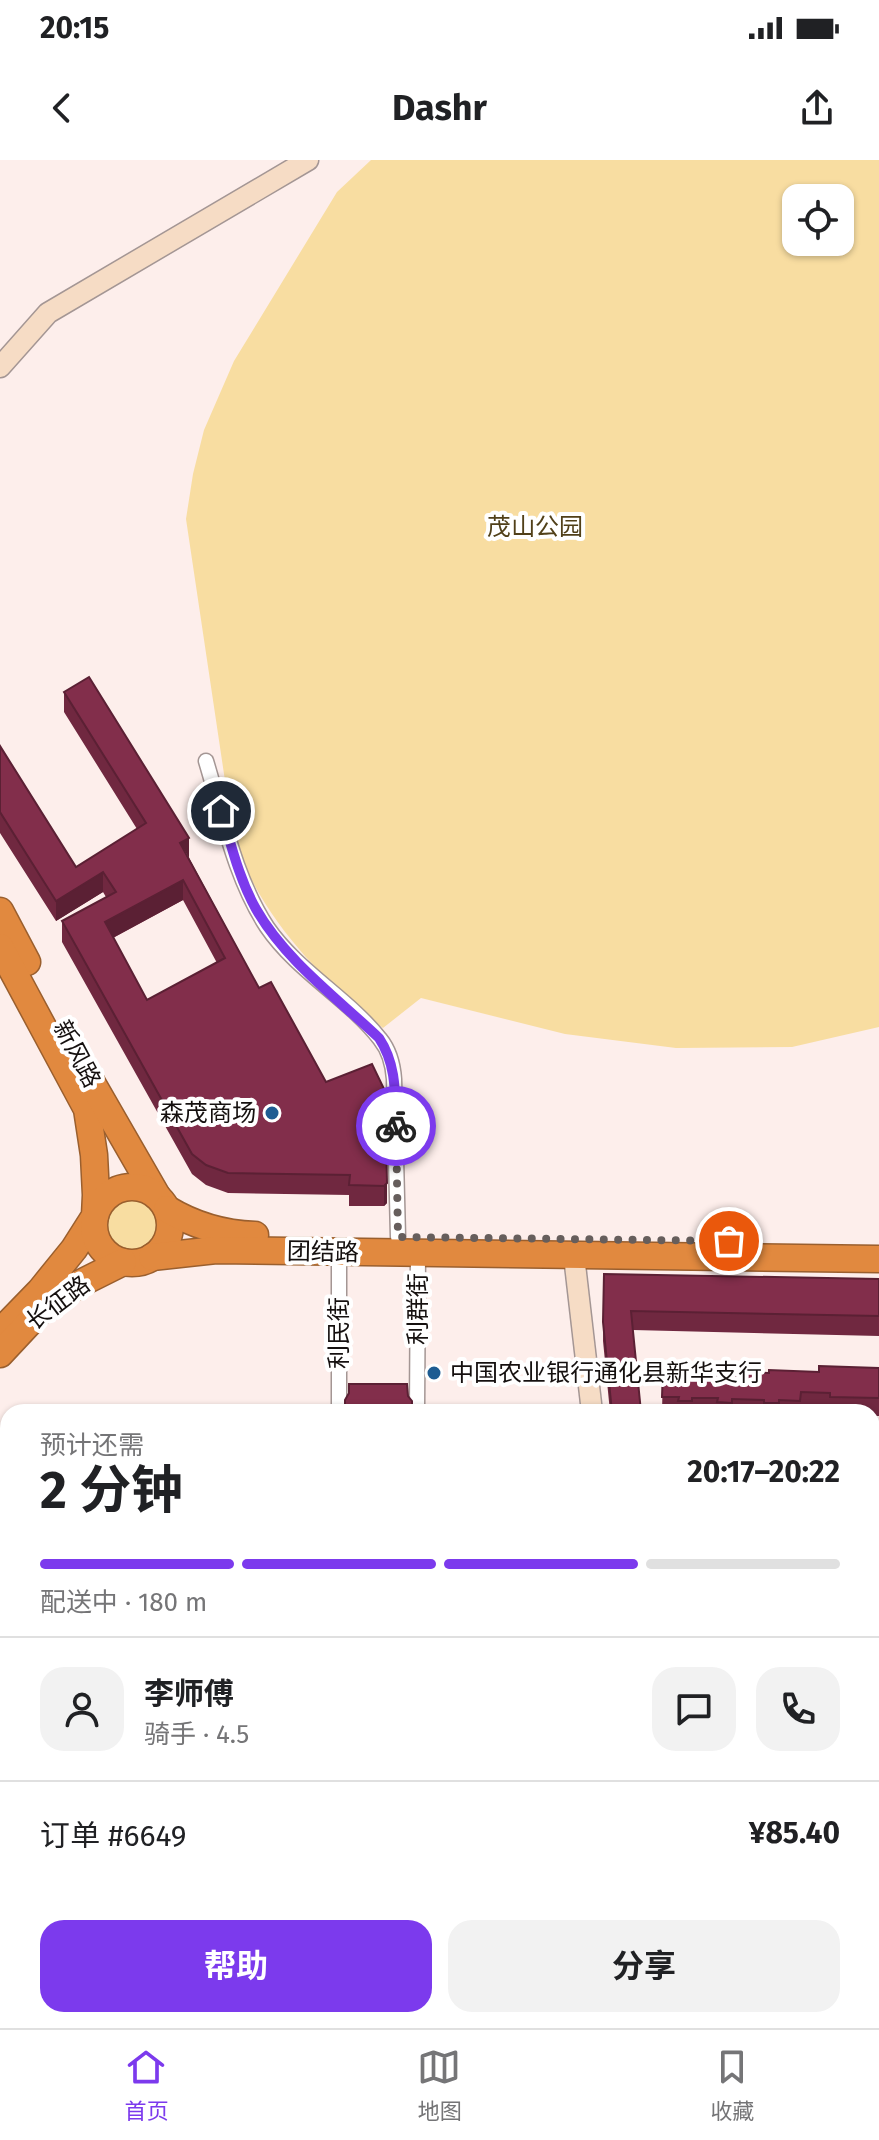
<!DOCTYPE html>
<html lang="zh">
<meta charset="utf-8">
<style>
:root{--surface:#fff;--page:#f2f2f2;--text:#202124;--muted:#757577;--line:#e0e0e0;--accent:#7c3aed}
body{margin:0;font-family:"Fira Sans","Noto Sans SC",sans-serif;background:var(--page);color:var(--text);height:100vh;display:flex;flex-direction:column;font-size:30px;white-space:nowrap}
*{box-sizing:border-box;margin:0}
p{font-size:26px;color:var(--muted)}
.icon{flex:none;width:44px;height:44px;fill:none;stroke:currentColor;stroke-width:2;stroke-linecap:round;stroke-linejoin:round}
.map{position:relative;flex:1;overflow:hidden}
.side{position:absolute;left:0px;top:1244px;width:880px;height:624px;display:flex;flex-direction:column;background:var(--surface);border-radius:24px 24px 0 0;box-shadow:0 2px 6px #0004}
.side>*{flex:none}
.tools{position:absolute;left:782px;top:24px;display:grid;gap:16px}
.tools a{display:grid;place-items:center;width:72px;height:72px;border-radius:16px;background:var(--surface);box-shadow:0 2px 6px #0004;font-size:40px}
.pin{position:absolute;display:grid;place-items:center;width:68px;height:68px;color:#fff;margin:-34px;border:4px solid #fff;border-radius:50%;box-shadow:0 2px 8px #0007}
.courier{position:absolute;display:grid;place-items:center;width:80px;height:80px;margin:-40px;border:6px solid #7c3aed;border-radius:50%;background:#fff;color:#222;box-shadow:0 2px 10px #0007}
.headline em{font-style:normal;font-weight:700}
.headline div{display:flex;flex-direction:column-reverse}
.headline{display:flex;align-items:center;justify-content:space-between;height:136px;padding:0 40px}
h1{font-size:52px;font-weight:700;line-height:60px}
.bar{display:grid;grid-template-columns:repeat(4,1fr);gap:12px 8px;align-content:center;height:96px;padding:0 40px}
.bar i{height:10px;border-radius:6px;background:var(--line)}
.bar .selected{background:var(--accent)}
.bar p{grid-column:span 4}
.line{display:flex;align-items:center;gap:20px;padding:0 40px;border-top:2px solid var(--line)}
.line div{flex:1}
.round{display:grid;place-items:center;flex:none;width:84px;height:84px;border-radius:24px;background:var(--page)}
.primary-button{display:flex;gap:16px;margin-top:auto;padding:16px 40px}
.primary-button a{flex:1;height:92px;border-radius:24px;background:var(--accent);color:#fff;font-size:32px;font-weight:700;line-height:92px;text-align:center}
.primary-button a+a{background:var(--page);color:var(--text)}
.status{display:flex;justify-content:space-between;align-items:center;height:56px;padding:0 40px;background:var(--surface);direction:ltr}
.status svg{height:22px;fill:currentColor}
header{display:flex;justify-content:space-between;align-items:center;height:104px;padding:0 40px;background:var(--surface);font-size:36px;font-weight:700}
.tab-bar{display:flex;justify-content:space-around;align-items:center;height:112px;border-top:2px solid var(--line);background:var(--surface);font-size:22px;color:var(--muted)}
.tab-bar a{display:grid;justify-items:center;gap:4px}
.tab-bar .selected{color:var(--accent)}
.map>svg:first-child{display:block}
</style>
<div class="status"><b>20:15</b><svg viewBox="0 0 49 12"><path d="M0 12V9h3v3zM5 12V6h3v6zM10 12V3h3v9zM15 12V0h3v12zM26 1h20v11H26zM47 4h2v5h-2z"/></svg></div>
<header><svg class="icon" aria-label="back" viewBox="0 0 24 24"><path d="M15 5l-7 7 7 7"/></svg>Dashr<svg class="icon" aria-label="share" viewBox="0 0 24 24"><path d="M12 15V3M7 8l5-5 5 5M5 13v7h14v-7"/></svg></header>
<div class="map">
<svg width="879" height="1868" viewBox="0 0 879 1868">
<rect width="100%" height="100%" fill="#fdeeeb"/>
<g fill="#f8dda1" fill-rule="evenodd">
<path d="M371,0h508v867l-87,20 -116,1 -111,-14 -144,-36 -38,30c-65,-52 -119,-108 -149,-187l-48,-322 7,-45 11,-44 30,-69 103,-169zM796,38h44v44h-44z"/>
<circle cx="133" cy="1066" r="26"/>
</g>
<polygon fill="#fec0f2" stroke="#b88bae" stroke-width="2" points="0,1852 8,1854 8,1860 44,1860 83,1868 0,1868"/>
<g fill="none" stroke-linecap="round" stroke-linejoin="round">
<defs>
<g id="street">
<path d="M206,601c17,56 29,117 61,166 30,44 82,72 113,112 9,11 13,26 14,40l4,158"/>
<polyline points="339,1252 339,1093"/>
<polyline points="417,1252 418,1094"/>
<polyline points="872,1361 879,1361"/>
<polyline points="0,1370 8,1378"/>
<polyline points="488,1860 496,1868"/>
<polyline points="640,1868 641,1860"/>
</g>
<g id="secondary">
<polyline points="0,207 48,153 308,0"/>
<polyline points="574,1096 592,1252"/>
<polyline points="0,1648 8,1651"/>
<polyline points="0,1665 8,1668"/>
<polyline points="872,1683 879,1683"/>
<polyline points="872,1698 879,1698"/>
</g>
<g id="highway">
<polyline points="0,751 27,802"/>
<polyline points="0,787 87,949 94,995 96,1035 95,1056 74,1089 40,1131 0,1172"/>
<polyline points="89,918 157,1036"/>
<circle cx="132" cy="1065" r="38"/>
<path d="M167,1049c28,17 55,25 88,26"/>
<polyline points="152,1097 216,1090 879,1099"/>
<polyline points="0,1194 42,1149 79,1124 123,1102"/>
</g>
</defs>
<use href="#street" stroke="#a49694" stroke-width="17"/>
<use href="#secondary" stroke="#a49694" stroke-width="23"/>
<use href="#highway" stroke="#9a5f2e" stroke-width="29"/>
<use href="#street" stroke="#fff" stroke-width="14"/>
<use href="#secondary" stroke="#f6dcc5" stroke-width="20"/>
<use href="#highway" stroke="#e1893f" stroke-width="26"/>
</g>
<g fill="#702840" fill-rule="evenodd">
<path d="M64,532l125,166 70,130 67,94 46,-18 15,139 -3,3h-35v-11l-121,-2 -22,-8 -14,-11 -130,-232v-21l44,-24 -3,-5 -47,29 -56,-88v-87l76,121 61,-38 -73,-117zM183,740l34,63 -70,37 -34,-62z"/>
<polygon points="604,1114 879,1119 879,1176 633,1170 641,1252 610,1252 603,1181"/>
<polygon points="663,1208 769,1213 819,1212 879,1208 879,1256 872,1256 872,1252 801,1250 801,1252 662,1252"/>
<polygon points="872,1301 879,1301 879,1349 872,1348"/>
</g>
<g fill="#5b2034">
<polygon points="189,678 189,698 180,683"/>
<polygon points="103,712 103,732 56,761 56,741"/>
<polygon points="183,720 183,740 105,782 105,762"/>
<polygon points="387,1023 387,1043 384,1046 384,1026"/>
</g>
<g fill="#822e4b" stroke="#5b2034" stroke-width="2" fill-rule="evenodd">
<path d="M89,517l100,161 -9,5 79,145 12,-6 55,100 46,-18 13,27 2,92 -3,3 -35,-1 1,-10 -122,-2 -22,-8 -14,-11 -130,-233 54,-29 -13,-20 -47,29 -56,-89v-66l76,121 70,-44 -82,-131zM183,720l42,78 -78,42 -42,-78z"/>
<polygon points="604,1114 879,1119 879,1156 631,1151 641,1252 612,1252 603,1162"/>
<polygon points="819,1206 879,1208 879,1238 830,1237 830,1233 801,1232 800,1241 779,1240 779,1243 764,1243 764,1240 732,1239 732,1243 717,1242 718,1238 692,1238 692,1241 678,1241 679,1237 662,1237 663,1208 769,1213 769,1210 819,1212"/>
<polygon points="349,1224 407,1224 408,1236 412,1241 412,1252 345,1252 345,1240 349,1233"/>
<rect x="872" y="1301" width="7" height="27"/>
</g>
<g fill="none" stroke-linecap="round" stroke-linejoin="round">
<polyline stroke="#665e5c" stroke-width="8" stroke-dasharray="0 14.4" points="396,966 398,1077 729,1081"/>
<path stroke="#7c3aed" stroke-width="10" d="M221,651c10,33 18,68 35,98 29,51 81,89 123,129 18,27 16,57 17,88"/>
</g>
<g fill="#1e5c92" stroke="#fff" stroke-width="3">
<circle cx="272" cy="953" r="8"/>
<circle cx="434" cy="1213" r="8"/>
</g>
<g text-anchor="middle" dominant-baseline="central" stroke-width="8" stroke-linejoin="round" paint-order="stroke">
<g font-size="24" fill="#514019" stroke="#fff">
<text x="535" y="367">茂山公园</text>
</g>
<g font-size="24" fill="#15100f" stroke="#fff">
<text transform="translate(77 894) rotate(62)">新风路</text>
<text transform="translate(323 1092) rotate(1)">团结路</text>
<text transform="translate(58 1143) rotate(-37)">长征路</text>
<text transform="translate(418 1149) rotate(-90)">利群街</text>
<text transform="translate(339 1173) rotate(-90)">利民街</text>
</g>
<g font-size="24" fill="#15100f" stroke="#fff" text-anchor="end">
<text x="256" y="953">森茂商场</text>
<text x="450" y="1213" text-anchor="start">中国农业银行通化县新华支行</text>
</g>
</g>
</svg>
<div class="tools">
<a><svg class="icon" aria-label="locate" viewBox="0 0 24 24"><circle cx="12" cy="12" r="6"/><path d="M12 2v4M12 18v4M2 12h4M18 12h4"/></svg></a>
</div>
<div class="pin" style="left:729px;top:1081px;background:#ea580c"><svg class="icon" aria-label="bag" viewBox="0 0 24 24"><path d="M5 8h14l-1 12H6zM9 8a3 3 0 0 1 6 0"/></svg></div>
<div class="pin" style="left:221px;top:651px;background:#1f2937"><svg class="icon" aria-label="home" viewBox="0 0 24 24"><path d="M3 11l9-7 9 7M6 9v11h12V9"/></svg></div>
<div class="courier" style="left:396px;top:966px"><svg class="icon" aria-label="bike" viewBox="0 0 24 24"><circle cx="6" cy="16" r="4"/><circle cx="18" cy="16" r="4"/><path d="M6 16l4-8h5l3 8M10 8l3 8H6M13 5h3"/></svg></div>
<section class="side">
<div class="headline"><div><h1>2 分钟</h1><p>预计还需</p></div><em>20:17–20:22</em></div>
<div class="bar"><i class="selected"></i><i class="selected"></i><i class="selected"></i><i></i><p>配送中 · 180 m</p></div>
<div class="line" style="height:144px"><a class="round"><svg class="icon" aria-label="person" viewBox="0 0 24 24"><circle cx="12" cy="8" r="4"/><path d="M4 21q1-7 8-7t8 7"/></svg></a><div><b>李师傅</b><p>骑手 · 4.5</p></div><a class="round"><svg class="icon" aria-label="chat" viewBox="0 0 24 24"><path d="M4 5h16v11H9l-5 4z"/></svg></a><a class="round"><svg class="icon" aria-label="phone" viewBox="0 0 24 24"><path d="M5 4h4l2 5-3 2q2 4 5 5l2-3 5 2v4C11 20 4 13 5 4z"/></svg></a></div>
<div class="line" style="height:104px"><div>订单 #6649</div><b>¥85.40</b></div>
<div class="primary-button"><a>帮助</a><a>分享</a></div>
</section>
</div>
<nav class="tab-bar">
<a class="selected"><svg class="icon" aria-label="home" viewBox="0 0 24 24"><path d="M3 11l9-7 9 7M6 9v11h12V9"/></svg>首页</a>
<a><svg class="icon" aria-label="map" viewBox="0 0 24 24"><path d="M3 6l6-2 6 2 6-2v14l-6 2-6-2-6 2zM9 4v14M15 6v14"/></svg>地图</a>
<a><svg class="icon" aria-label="saved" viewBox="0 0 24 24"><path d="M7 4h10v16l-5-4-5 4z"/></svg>收藏</a>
</nav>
